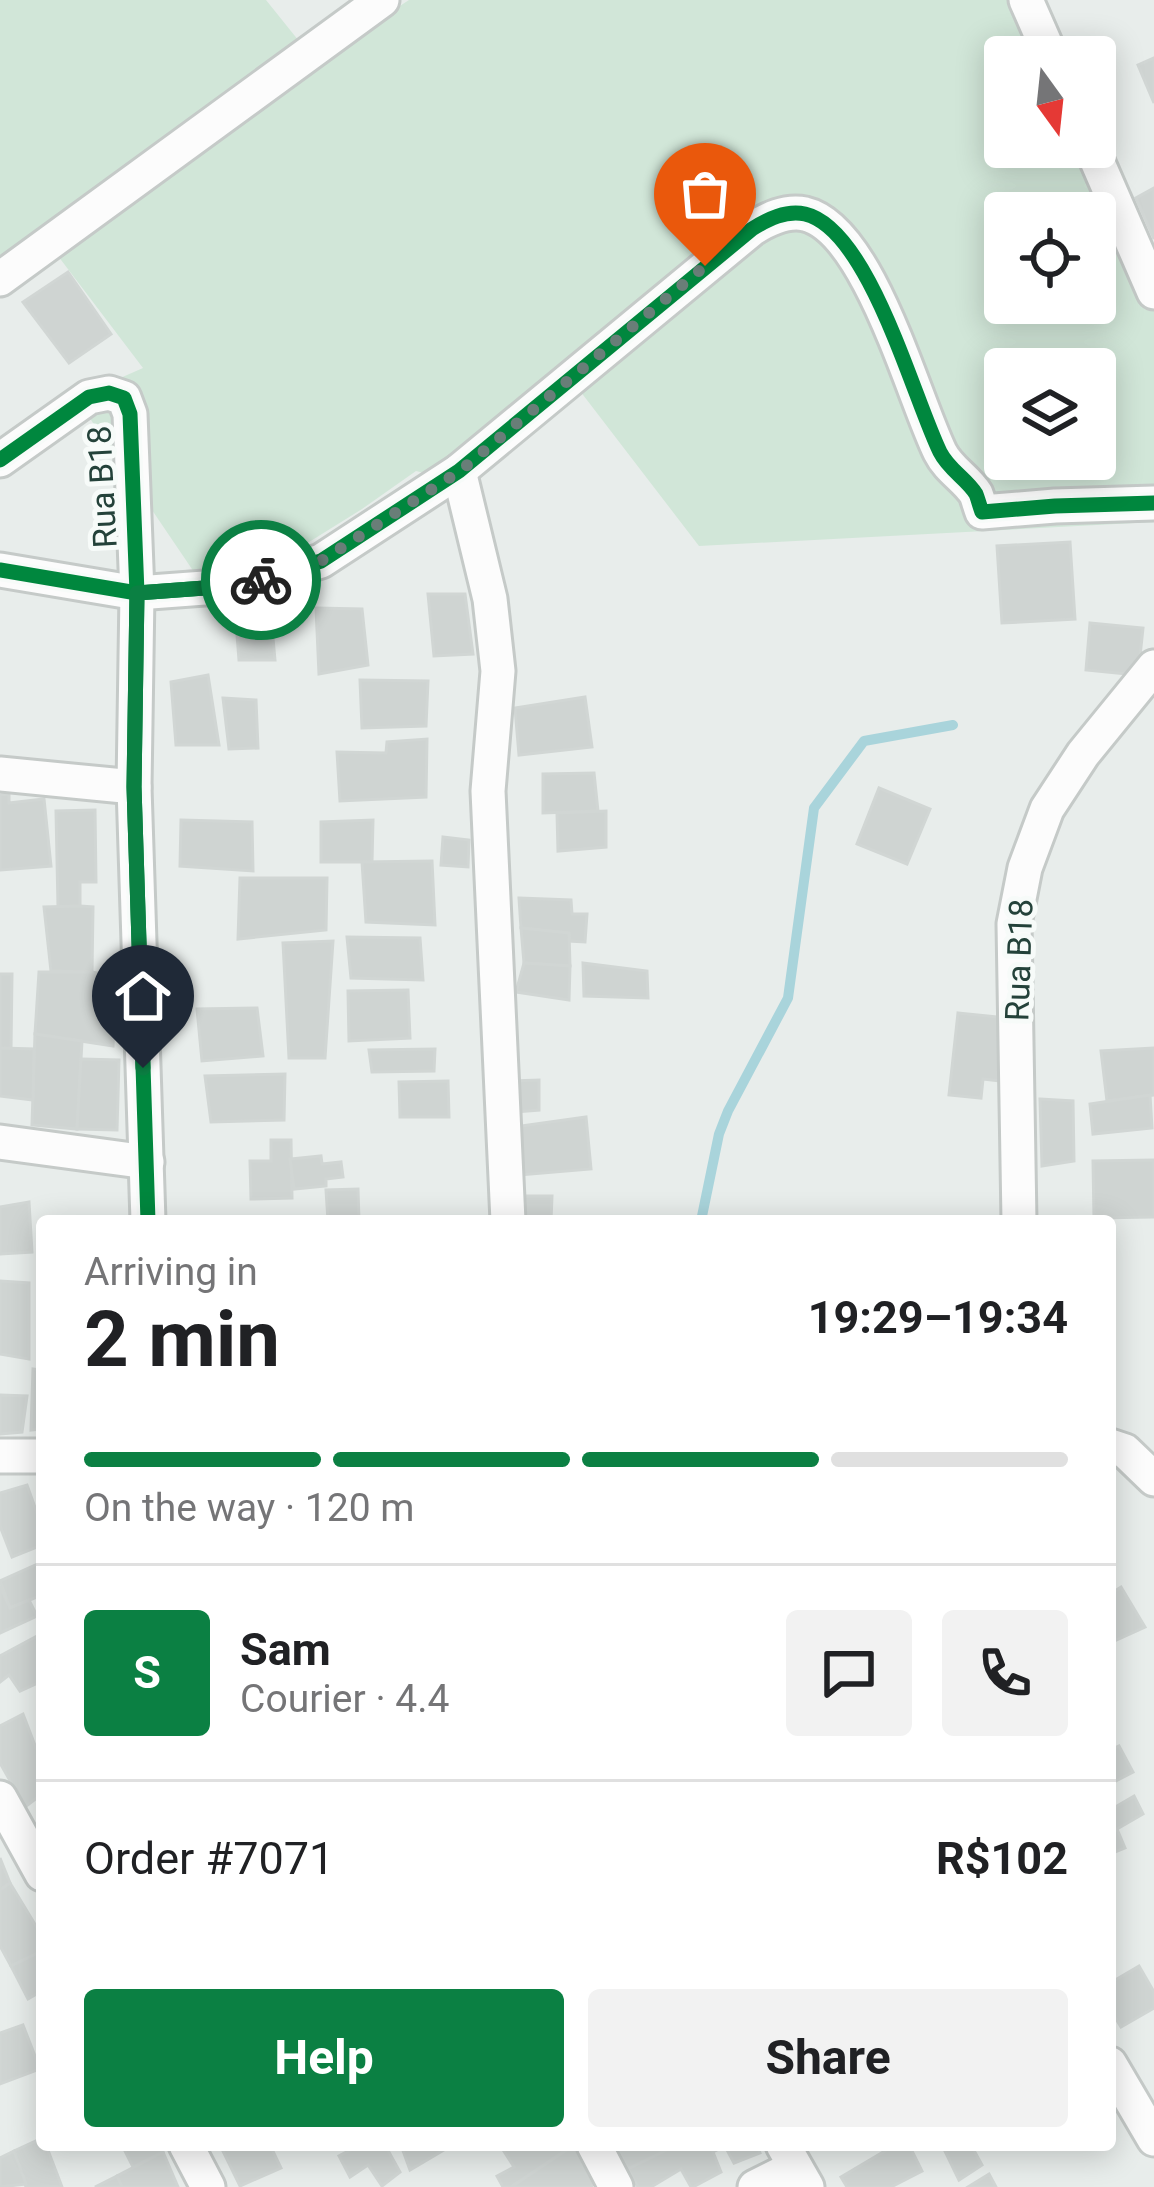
<!DOCTYPE html>
<meta charset="utf-8">
<style>
:root{--surface:#fff;--page:#f2f2f2;--text:#202124;--muted:#757577;--line:#e0e0e0;--accent:#0b8043}
body{margin:0;font-family:Roboto,sans-serif;background:var(--page);color:var(--text);height:100vh;display:flex;flex-direction:column;font-size:45px;white-space:nowrap}
*{box-sizing:border-box;margin:0}
p{font-size:39px;color:var(--muted)}
.icon{flex:none;width:66px;height:66px;fill:none;stroke:currentColor;stroke-width:2;stroke-linecap:round;stroke-linejoin:round}
.map{position:relative;flex:1;overflow:hidden}
.drawer{position:absolute;left:36px;top:1215px;width:1080px;height:936px;display:flex;flex-direction:column;background:var(--surface);border-radius:12px;box-shadow:0 6px 30px #0003}
.drawer>*{flex:none}
.needle{width:78px;rotate:165deg}
.tools{position:absolute;left:984px;top:36px;display:grid;gap:24px}
.tools a{display:grid;place-items:center;width:132px;height:132px;border-radius:12px;background:var(--surface);box-shadow:0 6px 30px #0003;font-size:60px}
.pin{position:absolute;display:grid;place-items:center;width:102px;height:102px;color:#fff;margin:-123px -51px;border-radius:50% 50% 50% 0;rotate:-45deg;box-shadow:0 0 12px #0007}
.pin .icon{rotate:45deg}
.courier{position:absolute;display:grid;place-items:center;width:120px;height:120px;margin:-60px;border:9px solid #0b8043;border-radius:50%;background:#fff;color:#222;box-shadow:0 3px 15px #0007}
.overview em{font-style:normal;font-weight:700}
.overview div{display:flex;flex-direction:column-reverse}
.overview{display:flex;align-items:center;justify-content:space-between;height:204px;padding:0 48px}
h1{font-size:78px;font-weight:700;line-height:90px}
.bar{display:grid;grid-template-columns:repeat(4,1fr);gap:18px 12px;align-content:center;height:144px;padding:0 48px}
.bar i{height:15px;border-radius:9px;background:var(--line)}
.bar .current{background:var(--accent)}
.bar p{grid-column:span 4}
.line{display:flex;align-items:center;gap:30px;padding:0 48px;border-top:3px solid var(--line)}
.line div{flex:1}
.round{display:grid;place-items:center;flex:none;width:126px;height:126px;border-radius:12px;background:var(--page)}
.button{display:flex;gap:24px;margin-top:auto;padding:24px 48px}
.button a{flex:1;height:138px;border-radius:12px;background:var(--accent);color:#fff;font-size:48px;font-weight:700;line-height:138px;text-align:center}
.button a+a{background:var(--page);color:var(--text)}
.map>svg:first-child{display:block}
</style>
<div class="map">
<svg width="1154" height="2187" viewBox="0 0 1154 2187">
<rect width="100%" height="100%" fill="#e8edeb"/>
<path fill="#d1e6d8" fill-rule="evenodd" d="M0,0h266l49,61 94,-61h633l16,57h-53v90h88l61,138v237l-455,24 -132,-172 -127,103 -24,-6 -54,38 -77,48 -89,18 -109,-161 6,-24 50,-22 -91,-120 -52,34zM1005,213h90v90h-90zM1005,369h90v90h-90z"/>
<g fill="none" stroke-linecap="round" stroke-linejoin="round">
<polyline stroke="#a9d4db" stroke-width="10" points="701,1221 719,1134 728,1111 788,998 814,808 864,741 953,725"/>
</g>
<g fill="#cfd4d2" stroke="#d1d6d4" stroke-width="3">
<polygon points="1154,58 1154,103 1138,65"/>
<polygon points="1154,188 1154,239 1136,198"/>
<polygon points="68,272 111,334 69,363 23,302"/>
<polygon points="1070,542 1075,619 1002,623 997,546"/>
<polygon points="428,594 465,594 473,654 434,656"/>
<polygon points="316,608 362,609 368,665 319,674"/>
<polygon points="271,617 275,660 239,660 236,622"/>
<polygon points="1090,623 1143,628 1138,675 1086,670"/>
<polygon points="208,675 219,745 176,745 171,682"/>
<polygon points="360,680 428,681 426,726 362,728"/>
<polygon points="585,697 592,747 519,755 515,708"/>
<polygon points="223,698 256,700 258,748 229,749"/>
<polygon points="427,739 426,797 340,801 337,752 386,753 387,742"/>
<polygon points="594,773 598,811 543,813 543,774"/>
<polygon points="879,788 930,809 907,864 857,844"/>
<polygon points="9,794 9,803 44,799 51,866 0,870 0,795"/>
<polygon points="95,810 96,882 80,882 80,906 58,907 56,811"/>
<polygon points="606,811 606,847 558,851 557,813"/>
<polygon points="181,820 252,822 253,871 180,866"/>
<polygon points="373,820 372,862 321,862 321,822"/>
<polygon points="443,837 469,840 468,867 441,865"/>
<polygon points="432,861 435,925 366,922 362,862"/>
<polygon points="240,878 327,878 326,930 238,939"/>
<polygon points="519,898 571,900 572,914 587,914 585,942 569,941 569,933 521,928"/>
<polygon points="80,906 93,907 92,972 51,971 44,907"/>
<polygon points="521,928 569,933 570,966 524,963"/>
<polygon points="347,937 420,938 423,980 351,978"/>
<polygon points="333,941 325,1058 289,1058 283,943"/>
<polygon points="524,963 570,966 569,1000 516,992"/>
<polygon points="583,963 647,971 648,998 584,996"/>
<polygon points="39,972 92,972 116,977 113,1046 35,1034"/>
<polygon points="0,974 12,974 11,1049 0,1048"/>
<polygon points="408,990 410,1038 349,1041 348,991"/>
<polygon points="257,1008 263,1056 202,1061 197,1009"/>
<polygon points="958,1013 1008,1018 1001,1081 983,1079 981,1098 949,1095"/>
<polygon points="35,1034 82,1041 77,1129 32,1125"/>
<polygon points="0,1048 34,1049 33,1100 0,1096"/>
<polygon points="1154,1048 1154,1095 1107,1101 1101,1051"/>
<polygon points="435,1049 434,1071 372,1072 369,1050"/>
<polygon points="81,1059 119,1060 117,1130 77,1129"/>
<polygon points="285,1074 284,1120 211,1122 205,1076"/>
<polygon points="539,1080 539,1110 516,1112 512,1081"/>
<polygon points="448,1081 449,1117 400,1117 399,1082"/>
<polygon points="1150,1095 1152,1128 1093,1134 1090,1104"/>
<polygon points="1040,1099 1073,1101 1074,1161 1042,1166"/>
<polygon points="586,1117 591,1169 520,1175 514,1127"/>
<polygon points="271,1140 291,1140 292,1198 251,1199 250,1161 271,1161"/>
<polygon points="321,1156 322,1164 341,1162 343,1177 326,1179 326,1186 294,1189 290,1159"/>
<polygon points="1154,1160 1154,1217 1094,1218 1093,1161"/>
<polygon points="358,1189 359,1221 328,1221 326,1190"/>
<polygon points="525,1196 552,1196 551,1221 525,1221"/>
<polygon points="29,1202 32,1252 0,1254 0,1207"/>
<polygon points="0,1281 29,1283 29,1359 0,1354"/>
<polygon points="33,1369 42,1370 42,1429 31,1430"/>
<polygon points="0,1395 27,1396 22,1432 0,1434"/>
<polygon points="27,1485 42,1527 42,1545 12,1557 0,1526 0,1493"/>
<polygon points="42,1562 42,1595 10,1608 0,1581"/>
<polygon points="0,1586 10,1608 29,1600 37,1616 0,1633"/>
<polygon points="1121,1587 1145,1627 1110,1643 1110,1594"/>
<polygon points="39,1635 42,1640 42,1681 20,1691 9,1675 0,1682 0,1656"/>
<polygon points="23,1714 36,1748 42,1745 42,1794 25,1807 0,1763 0,1726"/>
<polygon points="1119,1746 1133,1772 1110,1784 1110,1750"/>
<polygon points="1134,1796 1143,1814 1117,1829 1125,1848 1110,1854 1110,1810"/>
<polygon points="0,1858 10,1883 0,1890"/>
<polygon points="10,1883 42,1936 42,1951 11,1966 0,1946 0,1890"/>
<polygon points="42,1951 42,1991 28,1999 11,1966"/>
<polygon points="1139,1966 1154,1992 1154,2008 1121,2027 1110,2009 1110,1983"/>
<polygon points="23,2025 40,2069 0,2084 0,2033"/>
<polygon points="42,2138 42,2145 46,2145 62,2187 26,2187 14,2151"/>
<polygon points="122,2145 159,2145 163,2152 133,2167"/>
<polygon points="220,2145 270,2145 281,2168 240,2186"/>
<polygon points="360,2145 385,2145 400,2172 382,2186 368,2165 350,2177 339,2156"/>
<polygon points="401,2145 448,2145 449,2147 410,2170"/>
<polygon points="500,2145 574,2145 511,2187 503,2187 497,2176 514,2167"/>
<polygon points="574,2145 584,2145 601,2179 590,2187 511,2187"/>
<polygon points="615,2145 677,2145 628,2169"/>
<polygon points="677,2145 757,2145 760,2153 734,2163 725,2146 713,2152 721,2172 693,2187 691,2187 681,2169 651,2187 638,2187 628,2169"/>
<polygon points="895,2145 909,2145 922,2171 891,2187 847,2187 841,2177"/>
<polygon points="942,2145 971,2145 982,2165 959,2180"/>
<polygon points="14,2151 26,2184 0,2187 0,2158"/>
<polygon points="163,2152 178,2187 122,2187 117,2176"/>
<polygon points="989,2174 996,2187 968,2187"/>
<polygon points="117,2176 122,2187 95,2187"/>
</g>
<g fill="none" stroke-linecap="round" stroke-linejoin="round">
<defs>
<g id="minor">
<polyline points="1026,0 1051,57"/>
<polyline points="1091,147 1154,292"/>
<polyline points="0,279 382,0"/>
<polyline points="0,460 89,397 109,393 124,398 130,414 137,593 134,787 148,1221"/>
<polyline points="459,471 490,599 498,671 488,791 508,1221"/>
<path d="M0,570l137,23 108,-8 76,-24 138,-90 293,-242c16,-10 34,-19 53,-15 64,15 108,183 135,238 9,18 26,26 36,42 1,2 5,16 6,18l73,-6 99,-3"/>
<polyline points="0,774 134,787"/>
<polyline points="0,1142 147,1162"/>
<polyline points="1019,1221 1014,924 1025,868 1047,809 1083,754 1154,667"/>
<polyline points="1110,1446 1125,1451 1154,1479"/>
<polyline points="0,1456 42,1456"/>
<polyline points="0,1798 42,1874"/>
<polyline points="1110,2064 1154,2139"/>
<polyline points="186,2145 208,2187"/>
<polyline points="594,2145 616,2187"/>
<polyline points="783,2145 807,2187"/>
<polyline points="755,2187 795,2167"/>
</g>
</defs>
<use href="#minor" stroke="#c5cac8" stroke-width="39"/>
<use href="#minor" stroke="#fcfcfc" stroke-width="33"/>
<defs>
<g id="cycleway">
<polyline points="0,460 89,397 109,393 124,398 130,414 137,593 134,787 148,1221"/>
<path d="M0,570l137,23 108,-8 76,-24 138,-90 293,-242c16,-10 34,-19 53,-15 64,15 108,183 135,238 9,18 26,26 36,42 1,2 5,16 6,18l73,-6 99,-3"/>
</g>
</defs>
<use href="#cycleway" stroke="#f7fbf9" stroke-width="22"/>
<use href="#cycleway" stroke="#00873e" stroke-width="15"/>
</g>
<g fill="none" stroke-linecap="round" stroke-linejoin="round">
<polyline stroke="#697e78" stroke-width="12" stroke-dasharray="0 21.6" points="261,580 321,561 460,471 705,266"/>
<polyline stroke="#0b8043" stroke-width="15" points="143,1068 134,787 137,593 245,585 261,580"/>
</g>
<g text-anchor="middle" dominant-baseline="central" stroke-width="10" stroke-linejoin="round" paint-order="stroke">
<g font-size="33" fill="#24423a" stroke="#f7fbf9">
<text transform="translate(102 487) rotate(-93)">Rua B18</text>
<text transform="translate(1019 960) rotate(-88)">Rua B18</text>
</g>
</g>
</svg>
<div class="tools">
<a><svg class="needle" viewBox="-14 -14 28 28"><path d="M0-13l5 13h-10z" fill="#e53935"/><path d="M0 13l5-13h-10z" fill="#757577"/></svg></a>
<a><svg class="icon" aria-label="locate" viewBox="0 0 24 24"><circle cx="12" cy="12" r="6"/><path d="M12 2v4M12 18v4M2 12h4M18 12h4"/></svg></a>
<a><svg class="icon" aria-label="layers" viewBox="0 0 24 24"><path d="M12 4l9 5-9 5-9-5zM3 14l9 5 9-5"/></svg></a>
</div>
<div class="pin" style="left:705px;top:266px;background:#ea580c"><svg class="icon" aria-label="bag" viewBox="0 0 24 24"><path d="M5 8h14l-1 12H6zM9 8a3 3 0 0 1 6 0"/></svg></div>
<div class="pin" style="left:143px;top:1068px;background:#1f2937"><svg class="icon" aria-label="home" viewBox="0 0 24 24"><path d="M3 11l9-7 9 7M6 9v11h12V9"/></svg></div>
<div class="courier" style="left:261px;top:580px"><svg class="icon" aria-label="bike" viewBox="0 0 24 24"><circle cx="6" cy="16" r="4"/><circle cx="18" cy="16" r="4"/><path d="M6 16l4-8h5l3 8M10 8l3 8H6M13 5h3"/></svg></div>
<section class="drawer">
<div class="overview"><div><h1>2 min</h1><p>Arriving in</p></div><em>19:29–19:34</em></div>
<div class="bar"><i class="current"></i><i class="current"></i><i class="current"></i><i></i><p>On the way · 120 m</p></div>
<div class="line" style="height:216px"><b class="round" style="background:var(--accent);color:#fff">S</b><div><b>Sam</b><p>Courier · 4.4</p></div><a class="round"><svg class="icon" aria-label="chat" viewBox="0 0 24 24"><path d="M4 5h16v11H9l-5 4z"/></svg></a><a class="round"><svg class="icon" aria-label="phone" viewBox="0 0 24 24"><path d="M5 4h4l2 5-3 2q2 4 5 5l2-3 5 2v4C11 20 4 13 5 4z"/></svg></a></div>
<div class="line" style="height:156px"><div>Order #7071</div><b>R$102</b></div>
<div class="button"><a>Help</a><a>Share</a></div>
</section>
</div>
